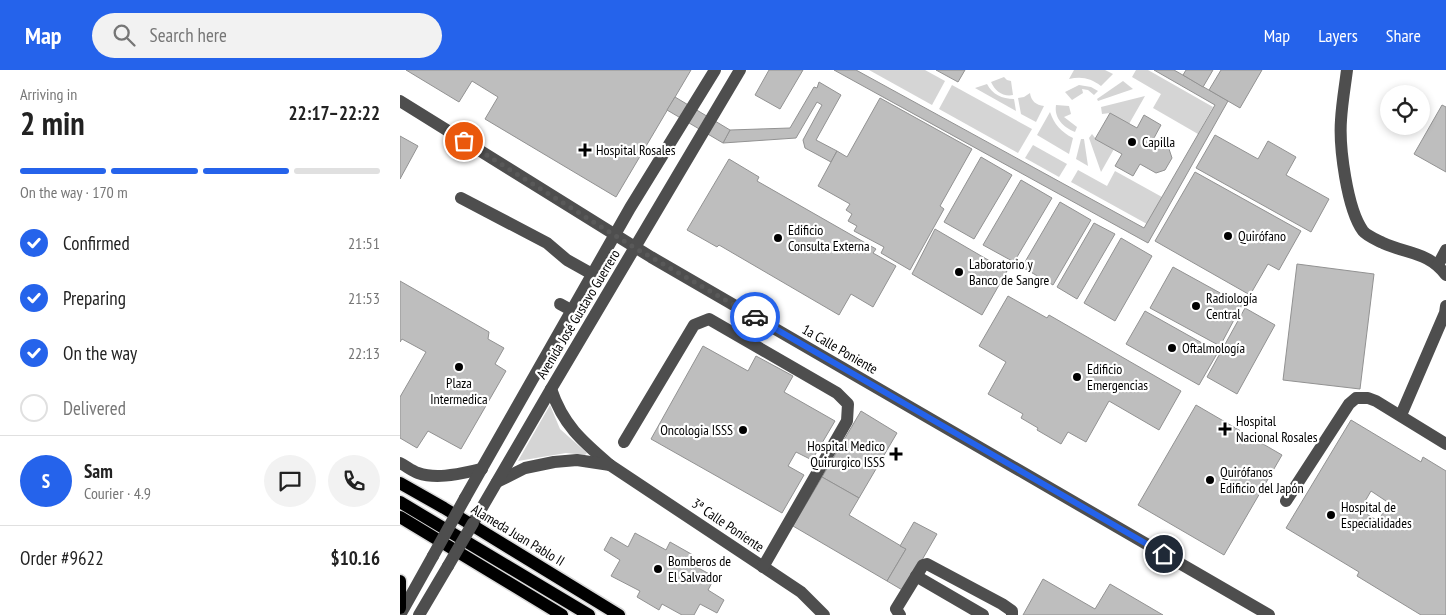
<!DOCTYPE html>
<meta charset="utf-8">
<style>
:root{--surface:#fff;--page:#f2f2f2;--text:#222;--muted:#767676;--line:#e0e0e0;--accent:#2563eb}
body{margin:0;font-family:"PT Sans Narrow",sans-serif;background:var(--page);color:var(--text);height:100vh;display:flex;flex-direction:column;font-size:19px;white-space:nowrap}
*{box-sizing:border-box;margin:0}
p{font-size:16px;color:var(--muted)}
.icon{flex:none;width:28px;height:28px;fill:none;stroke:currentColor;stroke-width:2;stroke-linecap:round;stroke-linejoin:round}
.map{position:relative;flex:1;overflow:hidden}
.side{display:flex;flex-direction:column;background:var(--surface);width:400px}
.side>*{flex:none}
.controls{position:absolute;left:980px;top:15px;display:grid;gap:10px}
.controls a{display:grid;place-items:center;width:50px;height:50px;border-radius:50%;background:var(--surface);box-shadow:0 2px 8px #0003;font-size:25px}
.pin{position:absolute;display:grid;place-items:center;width:42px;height:42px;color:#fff;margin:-21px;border:2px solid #fff;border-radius:50%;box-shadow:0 1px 5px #0007}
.courier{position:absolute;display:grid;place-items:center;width:50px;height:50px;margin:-25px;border:4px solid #2563eb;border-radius:50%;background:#fff;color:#222;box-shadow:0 1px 6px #0007}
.headline em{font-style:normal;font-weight:700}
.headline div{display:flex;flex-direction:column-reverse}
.headline{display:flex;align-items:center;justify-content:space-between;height:85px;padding:0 20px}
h1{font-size:32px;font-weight:700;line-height:38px}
.bar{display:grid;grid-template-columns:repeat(4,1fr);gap:8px 5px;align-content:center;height:60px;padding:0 20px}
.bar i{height:6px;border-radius:4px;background:var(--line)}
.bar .on{background:var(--accent)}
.bar p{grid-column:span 4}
.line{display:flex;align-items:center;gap:12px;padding:0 20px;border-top:1px solid var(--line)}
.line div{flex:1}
.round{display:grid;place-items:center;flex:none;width:52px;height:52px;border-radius:26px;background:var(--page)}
ol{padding:0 20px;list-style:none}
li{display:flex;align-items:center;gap:15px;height:55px}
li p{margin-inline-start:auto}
li .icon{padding:5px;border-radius:50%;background:var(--accent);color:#fff;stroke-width:4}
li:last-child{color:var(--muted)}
li i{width:28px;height:28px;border:2px solid var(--line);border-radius:50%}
header{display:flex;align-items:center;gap:30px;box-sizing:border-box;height:70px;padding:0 25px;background:var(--accent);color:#fff}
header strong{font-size:24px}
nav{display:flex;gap:28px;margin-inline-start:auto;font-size:18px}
.search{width:350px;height:45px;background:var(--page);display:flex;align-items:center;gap:12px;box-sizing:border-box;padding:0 18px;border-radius:28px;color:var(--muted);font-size:19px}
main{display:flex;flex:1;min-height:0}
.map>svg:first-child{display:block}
</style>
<header>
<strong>Map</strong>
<div class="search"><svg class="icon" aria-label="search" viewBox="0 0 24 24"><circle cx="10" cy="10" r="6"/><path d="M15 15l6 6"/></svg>Search here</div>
<nav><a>Map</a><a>Layers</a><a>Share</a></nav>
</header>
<main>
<section class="side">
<div class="headline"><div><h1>2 min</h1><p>Arriving in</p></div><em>22:17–22:22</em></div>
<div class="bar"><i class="on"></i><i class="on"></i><i class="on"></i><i></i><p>On the way · 170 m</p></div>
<ol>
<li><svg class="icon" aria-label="check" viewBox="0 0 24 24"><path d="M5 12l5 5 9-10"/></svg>Confirmed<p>21:51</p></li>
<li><svg class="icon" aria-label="check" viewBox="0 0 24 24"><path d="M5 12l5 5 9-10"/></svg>Preparing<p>21:53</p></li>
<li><svg class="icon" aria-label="check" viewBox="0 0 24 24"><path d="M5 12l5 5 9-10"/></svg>On the way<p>22:13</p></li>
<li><i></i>Delivered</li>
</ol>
<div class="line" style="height:90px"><b class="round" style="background:var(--accent);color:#fff">S</b><div><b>Sam</b><p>Courier · 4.9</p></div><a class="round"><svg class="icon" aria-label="chat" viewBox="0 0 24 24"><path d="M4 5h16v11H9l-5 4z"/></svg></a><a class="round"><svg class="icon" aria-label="phone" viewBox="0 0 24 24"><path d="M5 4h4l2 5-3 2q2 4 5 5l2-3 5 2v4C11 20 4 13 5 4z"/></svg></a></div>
<div class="line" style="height:65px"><div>Order #9622</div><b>$10.16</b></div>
</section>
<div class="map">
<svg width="1046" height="545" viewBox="0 0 1046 545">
<rect width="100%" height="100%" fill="#fff"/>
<g fill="#d5d5d5">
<polygon points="469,0 525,0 545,11 532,35"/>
<path d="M674,0h31l8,4 -12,12c-10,-8 -20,-10 -32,-7z"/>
<polygon points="736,0 748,0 813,37 798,64 753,38 761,24 732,7"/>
<path d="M604,7l3,3 4,1 2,14c-10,2 -18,-4 -22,-13z"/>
<polygon points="723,11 733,19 698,31 697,29"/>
<path d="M587,14c5,10 15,15 27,15l2,12 -41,-23z"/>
<polygon points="552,15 632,59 618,83 539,39"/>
<polygon points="679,15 691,17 698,21 694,25 688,20 682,19 683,23 672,30 665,22"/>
<path d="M630,23c1,8 6,12 14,13l-8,16 -15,-8 -3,-16 6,-1z"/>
<polygon points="745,26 729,54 710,43 702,44 701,37"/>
<path d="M656,35l13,1 2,8 -7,3 13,10 -2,5c-12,-5 -21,-14 -19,-27z"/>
<path d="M650,42c4,12 11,20 23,26l-4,16 -32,-19z"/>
<polygon points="692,64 696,69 714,79 701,102 689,68"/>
<polygon points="681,69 684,69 688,96 676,89"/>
<polygon points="633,75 667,94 659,107 625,88"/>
<polygon points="678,100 707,116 715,101 762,127 747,154 671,112"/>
<polygon points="150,335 160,359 187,383 185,385 166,383 118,391"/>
</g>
<g fill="#bebebe" stroke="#929292" fill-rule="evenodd">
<polygon points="6,0 291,0 216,127 85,49 98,27 72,11 59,32"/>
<polygon points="369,0 403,0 380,39 355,25"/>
<polygon points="434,0 456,0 744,158 815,35 754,0 774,0 828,31 748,173"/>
<polygon points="536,0 565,0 558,12"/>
<polygon points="786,0 813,0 803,17 783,5"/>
<polygon points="821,0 862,0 840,38 809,20"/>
<polygon points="419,12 441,25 416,70 437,81 431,92 405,78 403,70 422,35 417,32 396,68 323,73 330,60 390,58 414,17 417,18"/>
<polygon points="275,27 330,60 323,73 267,40"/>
<polygon points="480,28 572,79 540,136 544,139 510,200 481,183 484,177 454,161 457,156 448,151 452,144 446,140 450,134 418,116 437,81 447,87"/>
<polygon points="1042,35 1046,37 1046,102 1014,84"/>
<polygon points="710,43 737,58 744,45 761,55 754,68 768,76 772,88 765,100 756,103 740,94 733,106 715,96 722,84 695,69"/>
<polygon points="815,65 858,89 868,71 896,87 886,105 929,129 911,162 796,98"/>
<polygon points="0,66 18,76 0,109"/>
<polygon points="581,87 612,105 574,169 544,152"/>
<polygon points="329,89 359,107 357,111 476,179 473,183 496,196 473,237 451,224 439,245 319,175 317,177 287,160"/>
<polygon points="795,102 901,161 879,200 868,194 850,225 755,171"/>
<polygon points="621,110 652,128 614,192 583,175"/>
<polygon points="660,132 691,150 653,215 622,197"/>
<polygon points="694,153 715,164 677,229 657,217"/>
<polygon points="535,159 607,201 582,245 512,204"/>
<polygon points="721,168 752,186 715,251 684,233"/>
<polygon points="897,194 974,204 960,319 883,310"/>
<polygon points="773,197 842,235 820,276 750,238"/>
<polygon points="0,211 89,262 88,269 104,278 95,294 106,301 61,379 28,361 17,378 0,368 0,327 26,282 2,269 0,272"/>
<polygon points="608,226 647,248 649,245 781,321 759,360 709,331 686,372 668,362 661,374 637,360 638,358 621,348 623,344 588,324 606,292 579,276"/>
<polygon points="845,238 875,255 837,324 807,307"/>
<polygon points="745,241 818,282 799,315 726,274"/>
<polygon points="303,276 348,301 356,286 393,306 384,322 435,351 412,390 396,382 388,396 404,405 382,443 251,369"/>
<polygon points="796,335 882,385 824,485 738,435"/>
<polygon points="461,341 497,363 459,428 422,407"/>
<path d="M951,350l70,42 2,-5 23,14v144h-25l-64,-39 2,-4 -73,-44zM971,421l18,12 -11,18 -18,-11z"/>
<polygon points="422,407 459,428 449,445 506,479 487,511 393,456"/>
<polygon points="514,452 537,464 504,521 487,511 506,479 500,476"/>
<polygon points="235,463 266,480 270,472 293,485 289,493 315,507 308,520 324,530 317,543 300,534 294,545 282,545 262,534 259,540 237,527 240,521 211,506 220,490 204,480 211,467 228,477"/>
<polygon points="643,509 695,539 710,514 763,545 623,545"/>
</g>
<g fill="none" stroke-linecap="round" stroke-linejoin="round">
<defs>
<g id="major">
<polyline points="0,413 44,438 219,545"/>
<polyline points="0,432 189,545"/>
<polyline points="0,447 162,545"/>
<polyline points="0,511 0,538"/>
</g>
</defs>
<use href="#major" stroke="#dbdbdb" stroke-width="15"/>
<g stroke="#4e4e4e" stroke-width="12">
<path d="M947,0c-2,16 -5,33 -6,50 -2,27 6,89 22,111 4,5 14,9 20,12 24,11 46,9 63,32"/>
<polyline points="0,31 251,187 869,545"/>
<polyline points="61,128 147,173 167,190 192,204"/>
<polyline points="1038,195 1046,180"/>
<polyline points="160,234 171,240"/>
<path d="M151,319c12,36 31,52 59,76l191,127 23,23"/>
<polyline points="1001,345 1045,243 1046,236"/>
<polyline points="224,372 294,255 309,249 437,323 448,334 447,351 363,497"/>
<path d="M0,393c6,3 12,8 18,10 20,7 44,0 64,-4"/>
<polyline points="97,412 125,398 154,392 177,390 210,395"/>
<polyline points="65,428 230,138 315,0"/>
<polyline points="886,431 949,334 956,328 968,328 976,331 1046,374"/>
<polyline points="73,453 151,319 340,0"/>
<polyline points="516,506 583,545"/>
<polyline points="0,545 33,486"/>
<polyline points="19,545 48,496"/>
<polyline points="500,545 496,539 523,495 527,494 602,534 612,541 612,545"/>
</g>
<use href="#major" stroke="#000" stroke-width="12"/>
<g stroke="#4e4e4e" stroke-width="12">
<polyline points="33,486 65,428"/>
<polyline points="48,496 73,453"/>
</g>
</g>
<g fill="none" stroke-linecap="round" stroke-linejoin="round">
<polyline stroke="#595959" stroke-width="5" stroke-dasharray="0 9" points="64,71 235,178 355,247"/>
<polyline stroke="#2563eb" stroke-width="6" points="355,247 764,484"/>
</g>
<g fill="#000" stroke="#fff" stroke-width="2">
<circle cx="732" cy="72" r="5"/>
<path d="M182.5 72.5h5v5h5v5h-5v5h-5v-5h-5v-5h5z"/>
<circle cx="828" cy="166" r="5"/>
<circle cx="378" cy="168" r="5"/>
<circle cx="559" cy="202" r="5"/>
<circle cx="796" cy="236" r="5"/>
<circle cx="772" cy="278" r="5"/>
<circle cx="59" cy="297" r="5"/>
<circle cx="677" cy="307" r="5"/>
<path d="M822.5 351.5h5v5h5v5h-5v5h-5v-5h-5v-5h5z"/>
<circle cx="343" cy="360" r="5"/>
<path d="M493.5 376.5h5v5h5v5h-5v5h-5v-5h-5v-5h5z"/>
<circle cx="810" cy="410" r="5"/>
<circle cx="931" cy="445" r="5"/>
<circle cx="258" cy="499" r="5"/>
</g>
<g text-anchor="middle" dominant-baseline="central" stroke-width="4.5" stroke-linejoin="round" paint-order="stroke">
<g font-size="14" fill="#000" stroke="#fff" text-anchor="start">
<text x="742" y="72">Capilla</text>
<text x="196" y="80">Hospital Rosales</text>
<text x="388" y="160">Edificio<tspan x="388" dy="16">Consulta Externa</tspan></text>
<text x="838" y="166">Quirófano</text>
<text x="569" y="194">Laboratorio y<tspan x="569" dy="16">Banco de Sangre</tspan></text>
<text x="806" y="228">Radiología<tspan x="806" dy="16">Central</tspan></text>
<text x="782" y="278">Oftalmología</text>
<text x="687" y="299">Edificio<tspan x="687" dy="16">Emergencias</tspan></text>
<text x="59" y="313" text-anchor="middle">Plaza<tspan x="59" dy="16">Intermedica</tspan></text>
<text x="836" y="351">Hospital<tspan x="836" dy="16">Nacional Rosales</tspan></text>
<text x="333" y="360" text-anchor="end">Oncologia ISSS</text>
<text x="485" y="376" text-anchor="end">Hospital Medico<tspan x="485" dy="16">Quirurgico ISSS</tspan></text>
<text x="820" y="402">Quirófanos<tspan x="820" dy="16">Edificio del Japón</tspan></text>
<text x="941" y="437">Hospital de<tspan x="941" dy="16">Especialidades</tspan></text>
<text x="268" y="491">Bomberos de<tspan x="268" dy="16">El Salvador</tspan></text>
</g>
<g font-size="14" fill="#000" stroke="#fff">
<text transform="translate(178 244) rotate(-59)">Avenida José Gustavo Guerrero</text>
<text transform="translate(440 279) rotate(30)">1a Calle Poniente</text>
<text transform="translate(328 455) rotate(34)">3ª Calle Poniente</text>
<text transform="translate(118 465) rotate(31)">Alameda Juan Pablo II</text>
</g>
</g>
</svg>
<div class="controls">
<a><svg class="icon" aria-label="locate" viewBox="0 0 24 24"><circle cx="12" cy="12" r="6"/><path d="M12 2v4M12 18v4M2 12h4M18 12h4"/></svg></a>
</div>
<div class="pin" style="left:64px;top:71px;background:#ea580c"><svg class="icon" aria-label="bag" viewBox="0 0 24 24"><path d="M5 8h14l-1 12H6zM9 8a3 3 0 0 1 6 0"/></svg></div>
<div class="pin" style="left:764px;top:484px;background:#1f2937"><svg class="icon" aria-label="home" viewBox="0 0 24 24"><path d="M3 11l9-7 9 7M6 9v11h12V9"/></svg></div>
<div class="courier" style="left:355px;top:247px"><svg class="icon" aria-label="car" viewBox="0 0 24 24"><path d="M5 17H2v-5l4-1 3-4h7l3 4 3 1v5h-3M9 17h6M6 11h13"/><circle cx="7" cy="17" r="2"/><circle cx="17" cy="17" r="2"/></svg></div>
</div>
</main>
